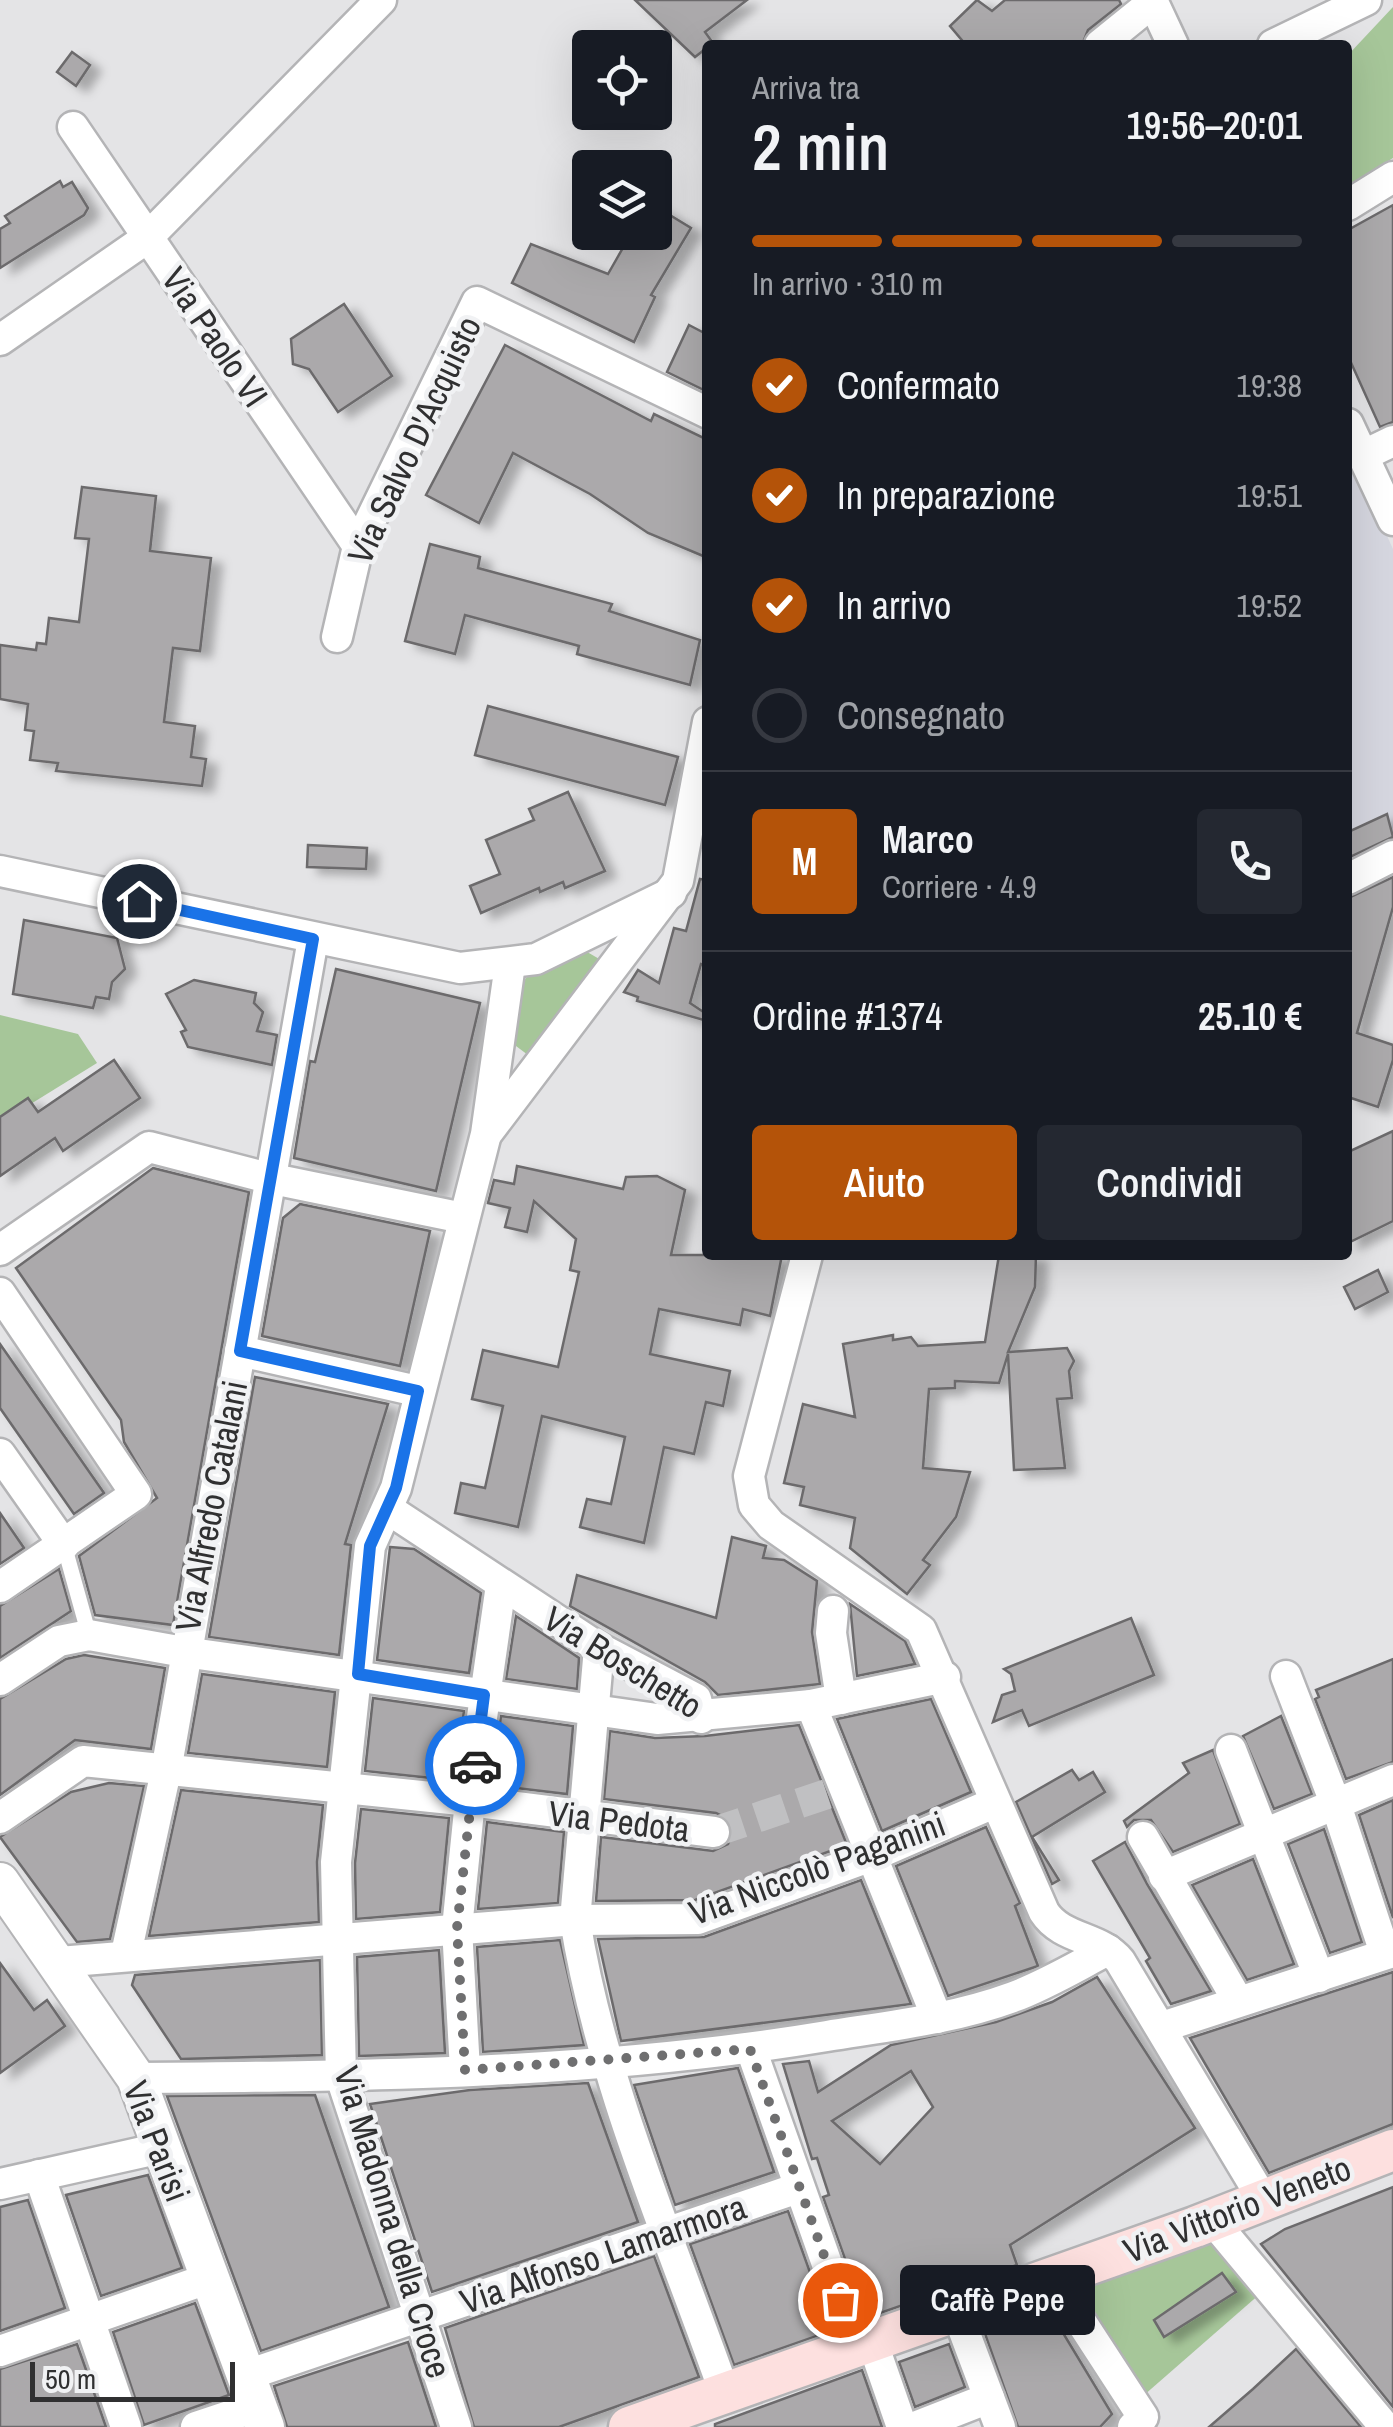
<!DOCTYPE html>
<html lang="it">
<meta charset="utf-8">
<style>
:root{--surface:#171b24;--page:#242831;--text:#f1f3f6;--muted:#9ea1a6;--line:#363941;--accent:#b45309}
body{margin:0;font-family:"Archivo Narrow",sans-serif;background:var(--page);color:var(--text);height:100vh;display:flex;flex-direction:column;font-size:38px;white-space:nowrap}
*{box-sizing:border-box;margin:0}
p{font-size:32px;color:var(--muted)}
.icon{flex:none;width:55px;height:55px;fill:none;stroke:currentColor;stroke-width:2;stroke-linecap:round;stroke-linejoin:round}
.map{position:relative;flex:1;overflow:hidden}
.drawer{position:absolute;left:702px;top:40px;width:650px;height:1220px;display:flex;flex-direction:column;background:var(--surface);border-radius:10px;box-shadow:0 10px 40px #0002}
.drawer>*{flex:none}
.buttons{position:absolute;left:572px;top:30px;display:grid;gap:20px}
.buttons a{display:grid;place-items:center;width:100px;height:100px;border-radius:10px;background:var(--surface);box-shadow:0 10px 40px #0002;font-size:50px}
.scale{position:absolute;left:30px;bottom:25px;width:205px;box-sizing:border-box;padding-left:10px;border:5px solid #303031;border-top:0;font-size:28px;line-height:35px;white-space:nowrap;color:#303031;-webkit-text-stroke:8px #f1f2f4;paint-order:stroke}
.pin{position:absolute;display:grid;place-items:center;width:85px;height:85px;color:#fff;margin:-42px;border:5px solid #fff;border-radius:50%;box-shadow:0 2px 10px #0007}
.courier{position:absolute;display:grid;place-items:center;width:100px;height:100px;margin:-50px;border:8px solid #1a73e8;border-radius:50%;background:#fff;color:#222;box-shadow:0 2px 12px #0007}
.bubble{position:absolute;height:70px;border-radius:10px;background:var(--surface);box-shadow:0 10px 40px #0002;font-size:32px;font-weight:600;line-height:70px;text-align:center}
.summary em{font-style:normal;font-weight:600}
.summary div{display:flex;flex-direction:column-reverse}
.summary{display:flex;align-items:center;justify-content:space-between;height:170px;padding:0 50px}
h1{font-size:65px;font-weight:600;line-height:75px}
.bar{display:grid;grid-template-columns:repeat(4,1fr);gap:15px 10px;align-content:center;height:120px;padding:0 50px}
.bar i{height:12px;border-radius:8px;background:var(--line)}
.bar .on{background:var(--accent)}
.bar p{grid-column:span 4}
.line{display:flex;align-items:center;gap:25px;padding:0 50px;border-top:2px solid var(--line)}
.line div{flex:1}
.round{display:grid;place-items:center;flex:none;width:105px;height:105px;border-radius:10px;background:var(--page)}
ol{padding:0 50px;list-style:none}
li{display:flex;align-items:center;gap:30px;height:110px}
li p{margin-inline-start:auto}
li .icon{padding:10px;border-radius:50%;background:var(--accent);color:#fff;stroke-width:4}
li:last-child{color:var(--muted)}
li i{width:55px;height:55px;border:5px solid var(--line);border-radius:50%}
.cta{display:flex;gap:20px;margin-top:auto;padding:20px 50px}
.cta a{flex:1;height:115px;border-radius:10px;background:var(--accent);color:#fff;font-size:40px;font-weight:600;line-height:115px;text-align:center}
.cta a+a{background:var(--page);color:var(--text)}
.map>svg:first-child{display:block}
</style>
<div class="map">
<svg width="1393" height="2427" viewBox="0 0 1393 2427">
<defs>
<filter id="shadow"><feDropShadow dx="11" dy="6" stdDeviation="5" flood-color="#0004"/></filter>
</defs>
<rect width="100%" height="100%" fill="#e4e4e6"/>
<polygon fill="#d5d6df" points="1348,450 1393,549 1393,839 1348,863"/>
<g fill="#a6c699">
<polygon points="1393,7 1393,158 1348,186 1348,55"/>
<path d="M582,949l19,11 -73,95 -20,-15c14,-68 9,-66 74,-91z"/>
<polygon points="0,1015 78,1034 97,1063 0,1123"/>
<polygon points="1210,2236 1261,2293 1143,2396 1073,2289"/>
</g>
<g fill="#aba9ab" stroke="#6c6b6c" stroke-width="2.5" fill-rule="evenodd" filter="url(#shadow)">
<polygon points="635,0 747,0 705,32 713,43 695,57"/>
<polygon points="977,0 992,11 1005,0 1119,0 1121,4 1088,30 1082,45 966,45 950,26"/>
<polygon points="72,52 90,65 76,86 57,72"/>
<polygon points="60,181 63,187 72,182 88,208 84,215 0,268 0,229 10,223 5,216"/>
<polygon points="1393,205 1393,422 1380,427 1348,356 1348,230"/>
<polygon points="655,206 691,228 651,295 655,297 634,342 512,283 531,244 608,274 632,232 655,232"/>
<polygon points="344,304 392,376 338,412 309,369 293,364 291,339"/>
<polygon points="689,325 708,335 708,392 667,372"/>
<polygon points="505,345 651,421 654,414 708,440 708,558 648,533 590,494 513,453 479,523 426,495"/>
<polygon points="82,487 156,496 150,551 211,558 200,651 173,648 164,722 195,726 191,757 206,759 202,786 56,771 58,763 30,760 34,731 25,730 28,704 0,699 0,645 36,650 37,643 46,644 49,618 79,622 89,539 75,538"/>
<polygon points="430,544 480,557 478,568 612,604 609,611 700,640 690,685 577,654 579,646 465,615 455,654 405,641"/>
<polygon points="488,706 678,757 665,805 475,755"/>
<polygon points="568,792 605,871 565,888 563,882 540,892 539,888 481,913 470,886 500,874 486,840 534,820 529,809"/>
<polygon points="1387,814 1393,837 1348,858 1348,832"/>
<polygon points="308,845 367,848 366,869 307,867"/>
<polygon points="1393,877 1393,907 1357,1033 1393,1045 1393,1060 1378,1107 1348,1097 1348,898"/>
<polygon points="700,879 708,880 708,966 701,964 690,1003 708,1015 707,1021 637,1001 638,997 624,992 638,970 659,983 674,928 686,931"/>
<polygon points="24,920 117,938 125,969 112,982 109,999 96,997 93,1008 13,994"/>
<polygon points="336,969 480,1003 436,1191 294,1158 310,1061 315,1062"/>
<polygon points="194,980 256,993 254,1003 263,1012 257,1031 277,1035 272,1065 188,1047 181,1032 186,1030 166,994"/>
<polygon points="114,1060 140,1098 63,1151 55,1138 0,1176 0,1117 28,1098 38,1112"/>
<polygon points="1393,1131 1393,1221 1348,1243 1348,1152"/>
<polygon points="517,1166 623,1189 626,1177 657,1176 685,1190 671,1255 782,1255 770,1316 743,1309 740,1325 659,1309 650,1354 730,1371 723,1406 706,1402 694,1454 664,1447 644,1543 580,1527 587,1499 611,1504 625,1437 542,1416 518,1527 455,1513 461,1483 485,1488 503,1406 472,1399 483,1350 558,1367 579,1272 570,1270 576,1239 534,1201 527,1232 505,1227 510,1208 488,1203 494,1180 514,1184"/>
<polygon points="153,1168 249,1192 173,1625 95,1615 79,1556 157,1498 124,1442 121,1420 16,1268"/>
<polygon points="300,1204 430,1231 400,1366 262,1336 283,1218"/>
<polygon points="999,1255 1036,1255 1035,1287 1008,1352 1067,1348 1074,1361 1069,1371 1072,1398 1057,1399 1065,1468 1014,1470 1008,1354 999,1383 955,1381 955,1388 929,1389 923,1468 970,1472 956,1517 923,1560 930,1565 907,1594 850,1548 855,1518 800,1505 804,1487 784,1483 803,1404 855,1417 843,1344 893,1335 893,1340 911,1337 918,1346 985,1342"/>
<polygon points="1378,1270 1388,1292 1355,1309 1344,1287"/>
<polygon points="0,1344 104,1493 74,1514 0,1408"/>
<polygon points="255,1377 388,1404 345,1544 351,1545 339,1655 209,1637"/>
<polygon points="0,1513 24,1548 0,1564"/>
<polygon points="732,1537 766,1546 763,1558 784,1560 817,1581 812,1632 820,1684 718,1695 705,1682 570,1606 577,1575 716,1618"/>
<polygon points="390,1547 414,1549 481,1593 469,1673 377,1660"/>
<polygon points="59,1569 71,1611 0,1658 0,1606"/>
<polygon points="850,1604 905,1641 915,1664 857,1676"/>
<polygon points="516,1616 579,1658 577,1689 506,1679"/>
<polygon points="1131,1618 1154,1675 1029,1726 1022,1710 993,1722 1002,1695 1015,1691 1011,1674 1004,1669"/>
<polygon points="84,1655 165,1668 151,1749 75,1740 0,1795 0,1699 66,1659"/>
<polygon points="1393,1659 1393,1762 1346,1779 1315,1699 1319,1697 1316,1690"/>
<polygon points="202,1674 335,1692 327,1767 188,1753"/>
<polygon points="373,1698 464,1711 459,1748 444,1747 441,1779 365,1771"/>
<polygon points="931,1699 971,1792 882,1831 837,1719"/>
<polygon points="501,1716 573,1726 567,1794 491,1785"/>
<polygon points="1281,1716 1312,1794 1274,1809 1243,1736"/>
<polygon points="799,1725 847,1845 695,1900 596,1901 601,1837 713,1851 728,1844 733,1833 726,1818 716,1813 604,1799 610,1731 655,1738 705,1736"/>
<polygon points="1213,1750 1240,1824 1173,1852 1151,1820 1134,1820 1127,1827 1124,1821 1189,1773 1183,1763"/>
<polygon points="1072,1770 1079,1780 1093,1772 1105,1792 1032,1837 1059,1880 1052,1884 1016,1802"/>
<polygon points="109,1783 144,1786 110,1939 77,1942 0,1837 71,1792"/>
<polygon points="181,1790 323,1805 317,1862 319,1922 149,1936"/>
<polygon points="1393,1800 1393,1918 1359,1815"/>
<polygon points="361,1809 449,1818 440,1912 356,1919 355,1863"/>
<polygon points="487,1822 564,1832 558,1903 478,1909"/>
<polygon points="986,1827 1020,1903 1015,1906 1038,1966 948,1996 896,1866"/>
<polygon points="1324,1829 1362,1942 1330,1953 1288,1844"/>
<polygon points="1125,1842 1147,1884 1211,1991 1171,2004 1146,1961 1150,1958 1093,1861"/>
<polygon points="1253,1859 1294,1964 1247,1980 1192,1885"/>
<polygon points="861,1880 911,2004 621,2041 598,1939 704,1937"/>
<polygon points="560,1940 584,2045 483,2052 477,1947"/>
<polygon points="439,1950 445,2053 359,2056 357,1957"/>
<polygon points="320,1960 322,2055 181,2059 132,1985 135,1975"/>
<polygon points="0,1963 34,2010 47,2000 65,2026 0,2073"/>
<polygon points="1393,1972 1393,2124 1269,2173 1190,2038"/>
<path d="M1097,1977l98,151 -185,117 7,20 -151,53 -43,-121 6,-2 -12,-37 -5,1 -29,-95 26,-3 9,31 73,-47 105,-23 56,-20zM911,2071l22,36 -53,57 -48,-43z"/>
<polygon points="738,2068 774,2172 675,2205 634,2085"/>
<polygon points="588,2083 638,2222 432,2292 370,2104 470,2090"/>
<polygon points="315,2095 389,2307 261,2351 167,2096"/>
<polygon points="148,2175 182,2268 101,2296 66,2195"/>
<polygon points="1393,2187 1393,2407 1261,2244 1285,2229"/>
<polygon points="28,2200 65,2308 0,2331 0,2207"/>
<polygon points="788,2211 831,2331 734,2365 690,2244"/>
<polygon points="654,2256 699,2377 559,2427 474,2427 445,2328"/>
<polygon points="1222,2273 1236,2292 1164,2337 1154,2320"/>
<polygon points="195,2303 229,2395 144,2425 113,2332"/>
<polygon points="1048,2308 1112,2414 1100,2427 1018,2427 984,2331"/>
<polygon points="408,2342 436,2427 287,2427 274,2386"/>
<polygon points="77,2344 106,2427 0,2427 0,2369"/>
<polygon points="949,2344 965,2387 915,2407 899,2362"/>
<polygon points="1296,2349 1361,2427 1209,2427 1253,2389"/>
<polygon points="862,2370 882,2427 715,2427 715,2424"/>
</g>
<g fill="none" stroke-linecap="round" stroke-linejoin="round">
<polyline stroke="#c0c0c2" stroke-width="30" stroke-dasharray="30 15" stroke-linecap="butt" points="714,1832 827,1794"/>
<defs>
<polyline id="service" points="64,1545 89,1635"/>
<g id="minor">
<polyline points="1152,0 1173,45"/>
<polyline points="1100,45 1153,2"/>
<polyline points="1273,45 1366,0"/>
<polyline points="73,127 358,546"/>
<polyline points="1348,205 1393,177"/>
<polyline points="0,340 147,238 381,0"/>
<polyline points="1348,424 1393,520"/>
<polyline points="1362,456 1393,441"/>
<polyline points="337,637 358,546 477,302 708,413"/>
<polyline points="0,871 460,968 536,959 671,893"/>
<polyline points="1348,879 1393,856"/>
<polyline points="488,1132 678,881 708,722"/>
<polyline points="0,1250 149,1147 268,1178 463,1218"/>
<path d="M807,1255l-58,221 5,29 17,20 150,105 123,282c18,28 56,24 76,49l144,240"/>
<polyline points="0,1293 136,1494 0,1587"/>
<polyline points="240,1351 417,1391"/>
<polyline points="0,1454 64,1545"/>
<polyline points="388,1509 599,1648 696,1699 701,1718"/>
<polyline points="833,1611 831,1633 841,1699"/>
<path d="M599,1648l-24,272c26,163 96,320 150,474"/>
<polyline points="1286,1676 1336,1805 1385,1953"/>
<polyline points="0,1680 59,1641 89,1635 184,1652 657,1719 811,1705 945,1677"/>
<polyline points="811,1705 937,2018"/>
<polyline points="1231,1750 1319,1977"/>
<polyline points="0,1818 83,1761 470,1801 714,1832"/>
<polyline points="1143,1837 1238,2001"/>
<polyline points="1164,1876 1393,1780"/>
<polyline points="126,1954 166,1771 313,939"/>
<polyline points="59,1962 575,1920 698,1919 872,1856 994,1803"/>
<polyline points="1162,2027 1393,1952"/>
<polyline points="751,2049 856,2346"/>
<polyline points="465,2070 457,1928 470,1801 501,1585"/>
<path d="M136,2078c230,-2 463,-4 691,-42 62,-10 126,-17 186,-39 33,-12 64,-31 95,-47"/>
<polyline points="39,2175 126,2427"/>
<polyline points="0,2184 161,2148"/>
<polyline points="1213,2221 1385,2427"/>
<polyline points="1052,2277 1143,2417 1133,2427"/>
<polyline points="956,2310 1000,2427"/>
<polyline points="872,2341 902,2427"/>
<polyline points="0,2351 207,2279"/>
<polyline points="244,2376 798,2188"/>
<polyline points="196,2427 256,2407"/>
<polyline points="456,2427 341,2077 336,1862 370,1546 396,1488 486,1134 510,964"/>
<polyline points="915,2427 989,2398"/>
</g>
<polyline id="tertiary" points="0,1882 136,2078 265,2427"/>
<polyline id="secondary" points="629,2427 1195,2227 1393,2150"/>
</defs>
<use href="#service" stroke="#b4b4b6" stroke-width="20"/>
<use href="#minor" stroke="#b4b4b6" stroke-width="35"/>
<use href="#tertiary" stroke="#b4b4b6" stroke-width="42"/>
<use href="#secondary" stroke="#b4b4b6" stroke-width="45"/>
<use href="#service" stroke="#fff" stroke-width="15"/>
<use href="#minor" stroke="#fff" stroke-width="30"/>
<use href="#tertiary" stroke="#fff" stroke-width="38"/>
<use href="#secondary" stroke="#fde0df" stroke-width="40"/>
</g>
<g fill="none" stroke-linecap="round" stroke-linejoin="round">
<polyline stroke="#6f6f70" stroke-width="10" stroke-dasharray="0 18" points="475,1765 457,1928 465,2070 750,2049 840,2300"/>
<polyline stroke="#1a73e8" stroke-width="12" points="139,901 313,939 240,1351 418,1391 396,1488 370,1546 358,1674 484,1695 475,1765"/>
</g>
<g text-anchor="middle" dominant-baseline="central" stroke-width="9" stroke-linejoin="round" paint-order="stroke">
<g font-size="35" fill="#303031" stroke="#f1f2f4">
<text transform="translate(215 337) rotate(56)">Via Paolo VI</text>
<text transform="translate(414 440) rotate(-65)">Via Salvo D'Acquisto</text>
<text transform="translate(211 1506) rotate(-79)">Via Alfredo Catalani</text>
<text transform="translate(623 1662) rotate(32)">Via Boschetto</text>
<text transform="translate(619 1821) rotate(7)">Via Pedota</text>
<text transform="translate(817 1868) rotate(-20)">Via Niccolò Paganini</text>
<text transform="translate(157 2141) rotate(69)">Via Parisi</text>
<text transform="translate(1237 2209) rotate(-21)">Via Vittorio Veneto</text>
<text transform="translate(393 2222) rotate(73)">Via Madonna della Croce</text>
<text transform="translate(603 2254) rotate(-19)">Via Alfonso Lamarmora</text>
</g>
</g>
</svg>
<div class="buttons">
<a><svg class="icon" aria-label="locate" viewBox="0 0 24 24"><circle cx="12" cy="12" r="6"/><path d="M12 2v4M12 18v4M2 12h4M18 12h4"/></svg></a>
<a><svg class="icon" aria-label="layers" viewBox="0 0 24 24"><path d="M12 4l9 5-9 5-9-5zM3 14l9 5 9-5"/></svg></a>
</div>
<div class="scale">50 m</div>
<div class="pin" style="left:840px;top:2300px;background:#ea580c"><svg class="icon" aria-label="bag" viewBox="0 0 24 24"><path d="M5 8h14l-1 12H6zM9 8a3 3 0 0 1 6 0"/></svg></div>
<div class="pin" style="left:139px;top:901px;background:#1f2937"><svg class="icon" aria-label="home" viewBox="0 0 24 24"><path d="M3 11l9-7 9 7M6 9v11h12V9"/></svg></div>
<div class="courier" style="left:475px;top:1765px"><svg class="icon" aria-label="car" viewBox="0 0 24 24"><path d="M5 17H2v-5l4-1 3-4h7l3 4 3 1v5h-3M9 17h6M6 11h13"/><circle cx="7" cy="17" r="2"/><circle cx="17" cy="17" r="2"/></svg></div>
<div class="bubble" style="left:900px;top:2265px;width:195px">Caffè Pepe</div>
<section class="drawer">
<div class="summary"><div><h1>2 min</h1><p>Arriva tra</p></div><em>19:56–20:01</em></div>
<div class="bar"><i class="on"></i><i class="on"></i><i class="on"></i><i></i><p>In arrivo · 310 m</p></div>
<ol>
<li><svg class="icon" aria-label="check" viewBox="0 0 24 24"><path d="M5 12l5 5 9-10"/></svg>Confermato<p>19:38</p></li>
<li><svg class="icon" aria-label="check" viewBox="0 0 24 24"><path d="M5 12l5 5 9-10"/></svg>In preparazione<p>19:51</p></li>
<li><svg class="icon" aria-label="check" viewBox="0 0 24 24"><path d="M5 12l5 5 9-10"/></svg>In arrivo<p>19:52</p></li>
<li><i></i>Consegnato</li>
</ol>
<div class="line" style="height:180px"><b class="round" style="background:var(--accent);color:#fff">M</b><div><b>Marco</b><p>Corriere · 4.9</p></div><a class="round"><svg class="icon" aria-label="phone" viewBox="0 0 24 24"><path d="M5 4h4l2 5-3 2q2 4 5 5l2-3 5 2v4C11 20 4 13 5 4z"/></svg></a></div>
<div class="line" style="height:130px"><div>Ordine #1374</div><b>25.10 €</b></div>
<div class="cta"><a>Aiuto</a><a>Condividi</a></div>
</section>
</div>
